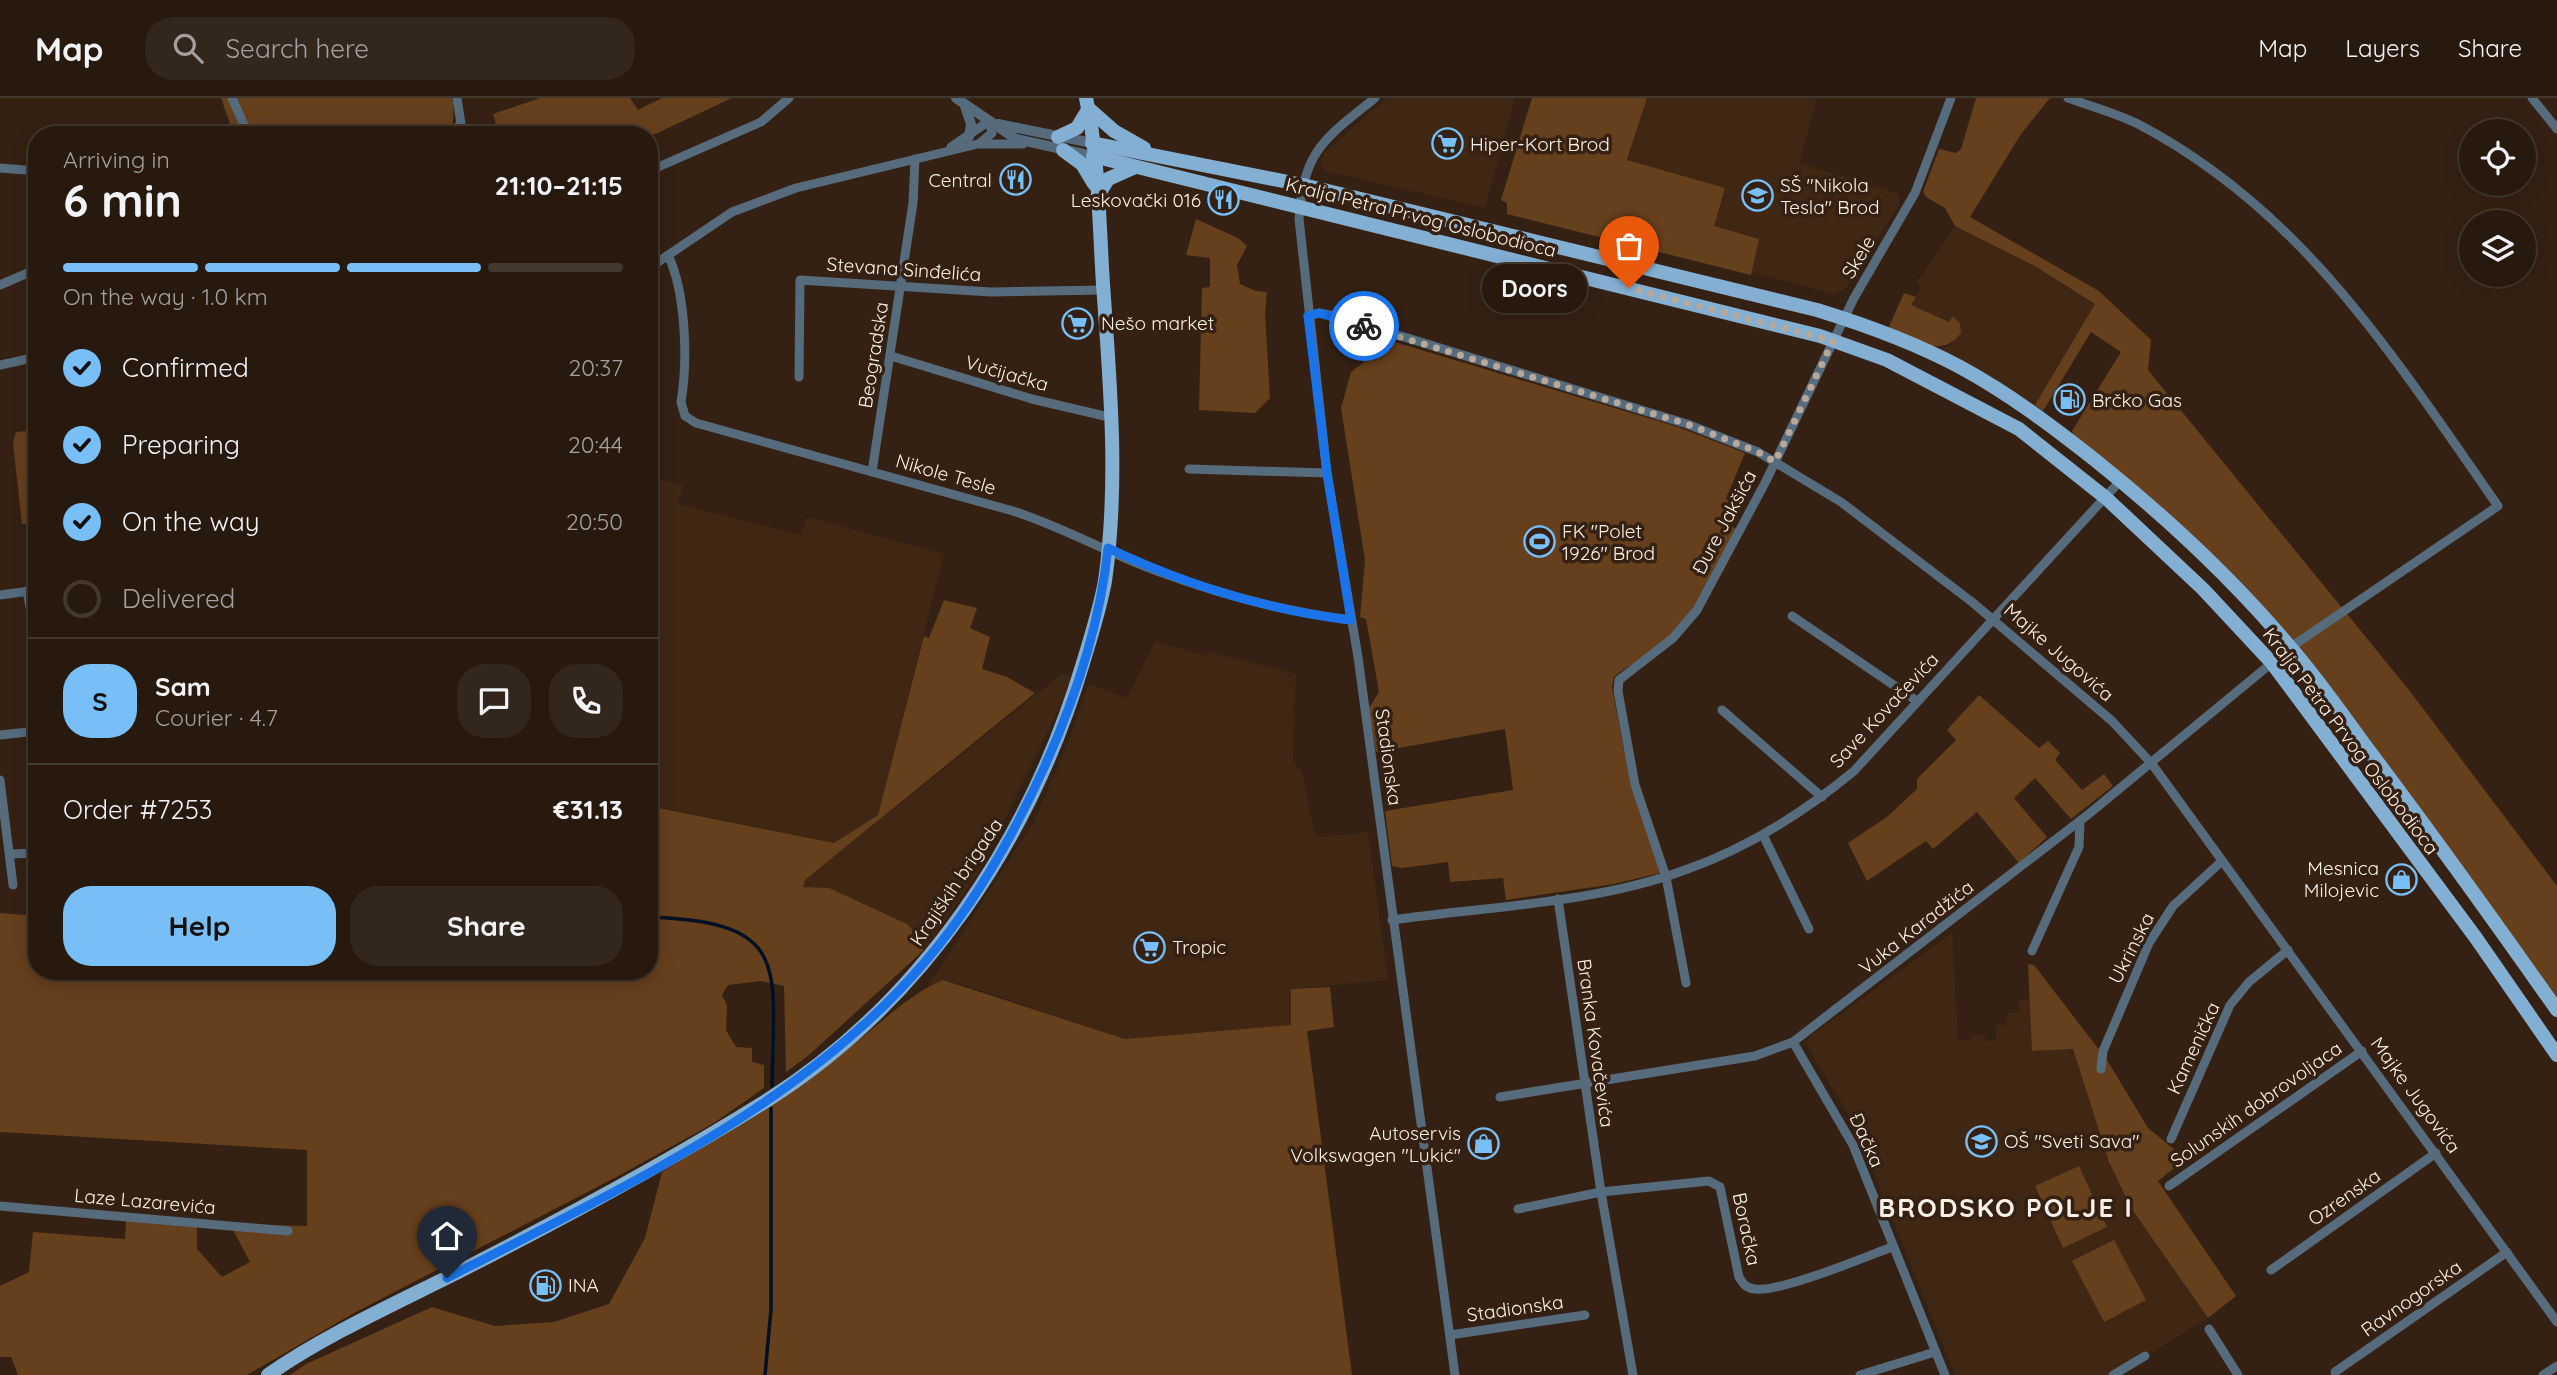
<!DOCTYPE html>
<meta charset="utf-8">
<style>
:root{--surface:#27190e;--page:#33261c;--text:#f1f3f6;--muted:#a4a09e;--line:#43382e;--accent:#78bff7}
body{margin:0;font-family:Quicksand,sans-serif;background:var(--page);color:var(--text);height:100vh;display:flex;flex-direction:column;font-size:26px;white-space:nowrap}
*{box-sizing:border-box;margin:0}
p{font-size:23px;color:var(--muted)}
.icon{flex:none;width:38px;height:38px;fill:none;stroke:currentColor;stroke-width:2;stroke-linecap:round;stroke-linejoin:round}
.map{position:relative;flex:1;overflow:hidden}
.sheet{position:absolute;left:28px;top:28px;width:630px;height:854px;display:flex;flex-direction:column;background:var(--surface);border-radius:28px;box-shadow:0 4px 18px #0003,0 0 0 2px var(--line)}
.sheet>*{flex:none}
.fabs{position:absolute;left:2459px;top:21px;display:grid;gap:14px}
.fabs a{display:grid;place-items:center;width:77px;height:77px;border-radius:50%;background:var(--surface);box-shadow:0 4px 18px #0003,0 0 0 2px var(--line);font-size:35px}
.pin{position:absolute;display:grid;place-items:center;width:60px;height:60px;color:#fff;margin:-72px -30px;border-radius:50% 50% 50% 0;rotate:-45deg;box-shadow:0 0 7px #0007}
.pin .icon{rotate:45deg}
.courier{position:absolute;display:grid;place-items:center;width:70px;height:70px;margin:-35px;border:5px solid #1a73e8;border-radius:50%;background:#fff;color:#222;box-shadow:0 2px 9px #0007}
.bubble{position:absolute;height:49px;border-radius:24px;background:var(--surface);box-shadow:0 4px 18px #0003,0 0 0 2px var(--line);font-size:23px;font-weight:700;line-height:49px;text-align:center}
.overview em{font-style:normal;font-weight:700}
.overview div{display:flex;flex-direction:column-reverse}
.overview{display:flex;align-items:center;justify-content:space-between;height:119px;padding:0 35px}
h1{font-size:46px;font-weight:700;line-height:52px}
.bar{display:grid;grid-template-columns:repeat(4,1fr);gap:10px 7px;align-content:center;height:84px;padding:0 35px}
.bar i{height:9px;border-radius:5px;background:var(--line)}
.bar .active{background:var(--accent)}
.bar p{grid-column:span 4}
.line{display:flex;align-items:center;gap:18px;padding:0 35px;border-top:2px solid var(--line)}
.line div{flex:1}
.round{display:grid;place-items:center;flex:none;width:74px;height:74px;border-radius:28px;background:var(--page)}
ol{padding:0 35px;list-style:none}
li{display:flex;align-items:center;gap:21px;height:77px}
li p{margin-inline-start:auto}
li .icon{padding:7px;border-radius:50%;background:var(--accent);color:#111;stroke-width:4}
li:last-child{color:var(--muted)}
li i{width:38px;height:38px;border:4px solid var(--line);border-radius:50%}
.primary-button{display:flex;gap:14px;margin-top:auto;padding:14px 35px}
.primary-button a{flex:1;height:80px;border-radius:28px;background:var(--accent);color:#111;font-size:28px;font-weight:700;line-height:80px;text-align:center}
.primary-button a+a{background:var(--page);color:var(--text)}
header{display:flex;align-items:center;gap:42px;box-sizing:border-box;height:98px;padding:0 35px;background:var(--surface);border-bottom:2px solid var(--line)}
header strong{font-size:33px}
nav{display:flex;gap:38px;margin-inline-start:auto;font-size:24px}
.search{width:490px;height:63px;background:var(--page);display:flex;align-items:center;gap:18px;box-sizing:border-box;padding:0 24px;border-radius:28px;color:var(--muted);font-size:26px}
.map>svg:first-child{display:block}
</style>
<header>
<strong>Map</strong>
<div class="search"><svg class="icon" aria-label="search" viewBox="0 0 24 24"><circle cx="10" cy="10" r="6"/><path d="M15 15l6 6"/></svg>Search here</div>
<nav><a>Map</a><a>Layers</a><a>Share</a></nav>
</header>
<div class="map">
<svg width="2557" height="1277" viewBox="0 0 2557 1277">
<rect width="100%" height="100%" fill="#342113"/>
<g fill="#3f2714">
<polygon points="1387,0 1515,0 1485,110 1322,72 1321,61 1326,53"/>
<polygon points="1647,0 1817,0 1799,65 1897,95 1900,100 1899,107 1845,191 1834,196 1822,193 1607,134"/>
<polygon points="1955,128 2033,167 2095,207 2035,307 1939,251 1951,247 1961,235 1953,219 1949,224 1910,207 1922,190 1916,185"/>
<polygon points="649,379 683,387 678,406 801,437 807,419 944,456 878,717 834,745 649,707"/>
<polygon points="1155,543 1205,558 1208,554 1296,576 1293,662 1302,674 1313,729 1319,739 1368,734 1388,882 1291,891 1291,927 1125,941 960,886 943,882 928,888 1033,725 1068,645 1089,586 1127,600"/>
<polygon points="1063,575 1074,580 977,777 923,853 923,847 803,789 805,782"/>
<polygon points="1952,835 1958,942 1972,942 1972,937 1985,937 1985,943 1996,942 1996,927 2007,926 2007,915 2019,914 2018,902 2030,901 2032,953 2073,951 2109,1064 2131,1110 2208,1220 2115,1277 1955,1277 1852,1021 1808,950 1807,942 1816,934"/>
</g>
<g fill="#663f1d">
<path d="M221,0h231c4,17 -1,24 1,37h-219z"/>
<polygon points="540,0 630,0 638,12 662,0 732,0 649,39 499,37 493,16"/>
<polygon points="1532,0 1647,0 1627,62 1725,90 1714,128 1759,141 1751,177 1507,116 1507,105 1501,102"/>
<polygon points="1976,0 2050,0 2021,36 1970,119 2099,193 2151,242 2148,272 2409,592 2557,788 2557,904 2293,544 2075,340 2072,333 2121,254 2091,234 2043,313 2035,307 2095,206 2033,167 1955,128 1945,110 1926,99 1923,94 1939,51 1956,55 1961,51"/>
<polygon points="1196,121 1238,140 1247,148 1237,167 1240,186 1256,193 1267,194 1265,216 1270,300 1255,315 1199,312 1202,190 1210,189 1210,160 1186,157"/>
<path d="M1904,195l12,4 -5,8 38,17 4,-6 7,7 1,10c-20,27 -48,6 -73,-4z"/>
<path d="M1368,236l310,93 67,26 -19,46 8,5 -8,20 11,5c-23,43 -43,90 -82,121 -13,10 -29,16 -41,27l-2,10 19,100 29,86 -46,11 -108,16 -3,-22 -53,4 -2,-20 -46,6 -10,-2 -7,-55 128,-21 -8,-61 -129,23 -7,-44 10,-16 -13,-73 -6,-2 5,-57 -24,-152 10,-36 13,-10z"/>
<polygon points="37,332 37,425 22,426 13,345 16,334"/>
<path d="M944,502l33,8 -7,20 20,9 -8,32 25,8 28,16 -230,187 -2,7 26,1 78,36c8,7 17,15 16,27l-114,104 -23,17 -2,-86 -23,-5 -33,4 -6,10 5,10 -1,25 10,17 16,1v14l12,3v23l-50,35 -92,51 -268,139 -107,62h-229l-7,-18h-11v-71l29,-14 4,-40 92,7 1,-19 71,2v27l25,28 28,-15 -20,-38 77,2v-76l-307,-18v-219l37,3v55h612v-165l185,37 44,-28 46,-179 5,2z"/>
<polygon points="1979,597 2039,650 2048,643 2060,655 2055,662 2082,692 2104,676 2113,688 2071,721 2035,680 2014,700 2047,739 2019,765 1977,714 1933,751 1926,743 1867,783 1848,745 1888,718 1917,691 1917,681 1956,642 1947,632"/>
<polygon points="2028,866 2034,867 2107,962 2148,1030 2186,1061 2158,1083 2236,1198 2208,1220 2131,1110 2109,1064 2073,951 2032,953"/>
<path d="M943,882l182,59 166,-14v-36l39,-2 4,40 -27,4 45,344h-1062l16,-11 126,-57 63,19 59,-4 55,-18 36,-66 17,-66c64,-39 125,-79 185,-123 31,-22 61,-55 96,-69z"/>
<polygon points="2079,1068 2107,1129 2063,1150 2035,1088"/>
<polygon points="2114,1142 2146,1202 2104,1224 2072,1163"/>
</g>
<g fill="none" stroke-linecap="round" stroke-linejoin="round">
<g stroke="#001124" stroke-width="3.5">
<path d="M649,819c142,5 125,48 123,169"/>
<polyline points="765,1277 771,1211 771,1010"/>
</g>
<g stroke="#566b7c" stroke-width="9">
<polyline points="232,0 245,29 266,37"/>
<path d="M1375,0c-52,42 -71,52 -76,121l28,254 31,184 97,718"/>
<polyline points="2532,0 2557,31"/>
<polyline points="433,37 455,31 461,26 457,0"/>
<polyline points="951,49 989,23 992,35 980,45"/>
<polyline points="0,70 37,73"/>
<polyline points="649,73 761,24 789,0"/>
<path d="M668,157c18,38 20,106 13,147l4,14 11,7 317,88c50,16 95,42 144,60 62,23 128,41 194,49"/>
<polyline points="649,170 732,114 796,90 978,46 1023,46"/>
<polyline points="0,187 37,171"/>
<polyline points="1308,218 1319,215 1336,218 1687,326 1758,354 1841,404 1972,504 2112,623 2152,666 2557,1224"/>
<polyline points="891,258 1032,301 1113,320"/>
<polyline points="0,267 37,259"/>
<polyline points="799,279 800,182 991,194 1104,192"/>
<polyline points="1189,371 1327,375"/>
<polyline points="872,374 913,105 915,61"/>
<polyline points="27,493 37,548"/>
<polyline points="0,497 37,492"/>
<polyline points="1792,518 1917,603"/>
<polyline points="1722,612 1822,699"/>
<polyline points="0,637 37,633"/>
<polyline points="0,682 13,787"/>
<polyline points="1763,737 1809,831"/>
<polyline points="11,756 37,755"/>
<polyline points="1558,801 1601,1094 1633,1277"/>
<path d="M1392,822c97,-14 201,-16 293,-50 63,-22 118,-57 169,-99l267,-291"/>
<polyline points="2032,853 2079,749 2080,723"/>
<polyline points="1686,885 1666,779 1635,687 1618,593 1619,582 1673,540 1697,512 1766,383 1854,200 1915,95 1951,0"/>
<polyline points="1793,944 1853,1047 1945,1277"/>
<polyline points="2101,971 2103,953 2149,845 2173,808 2222,763"/>
<path d="M1500,999l255,-41 38,-14 297,-229 201,-166 207,-141c-103,-147 -195,-296 -360,-382 -22,-11 -48,-18 -70,-26"/>
<polyline points="2171,1041 2230,907 2249,884 2288,852"/>
<polyline points="2169,1088 2362,953"/>
<polyline points="0,1108 288,1133"/>
<path d="M1518,1111l83,-17 108,-11 11,6 19,90c4,7 7,11 16,12 24,4 110,-32 137,-42"/>
<polyline points="2271,1172 2436,1055"/>
<polyline points="2209,1231 2238,1277"/>
<polyline points="1450,1237 1585,1217"/>
<polyline points="2335,1274 2507,1154"/>
<polyline points="1860,1277 1935,1254"/>
<polyline points="2113,1277 2145,1258"/>
<polyline points="2543,1277 2557,1268"/>
</g>
<g stroke="#566b7c" stroke-width="10">
<polyline points="956,0 1016,41 1093,58"/>
<polyline points="965,8 971,26 969,39"/>
<polyline points="998,26 1092,45"/>
</g>
<g stroke="#83afd3" stroke-width="14">
<polyline points="1088,10 1114,33 1144,50"/>
<polyline points="1058,39 1077,30 1088,12"/>
<path d="M1092,45l211,42 514,125c49,15 98,33 143,57 48,26 92,59 135,93 70,56 137,118 195,187 28,32 52,67 77,101 65,86 128,174 190,262"/>
<polyline points="1063,52 1082,66 1094,86"/>
<polyline points="1093,58 1820,238 1887,262 2019,331 2106,400 2203,491 2272,565 2476,840 2557,957"/>
<polyline points="1097,99 1108,81 1135,69"/>
<path d="M268,1277c57,-40 131,-73 194,-105 104,-53 205,-107 304,-169 157,-99 265,-263 317,-438 8,-27 17,-54 22,-82 14,-99 5,-198 -2,-297 -4,-61 -4,-126 -17,-186"/>
</g>
</g>
<g fill="none" stroke-linecap="round" stroke-linejoin="round">
<polyline stroke="#b7a89c" stroke-width="7" stroke-dasharray="0 12.6" points="1364,228 1687,326 1758,354 1775,364 1833,243 1629,190"/>
<path stroke="#1a73e8" stroke-width="9" d="M447,1180c164,-85 355,-171 477,-315 49,-57 88,-125 119,-193 32,-70 57,-145 65,-222 76,36 159,62 243,72l-24,-147 -19,-157 11,-3 45,13"/>
</g>
<defs>
<symbol id="supermarket-ring" viewBox="-11 -11 22 22"><circle r="9.5" fill="#342113" stroke="#78bff7" stroke-width="1.5"/><path d="M-6-5.5h2.5l.6 2H6L4.5 2H-2.5L-4.4-4H-6ZM-1.5 3.2a1.3 1.3 0 1 0 .1 0ZM3 3.2a1.3 1.3 0 1 0 .1 0Z" fill="#78bff7"/></symbol>
<symbol id="restaurant-ring" viewBox="-11 -11 22 22"><circle r="9.5" fill="#342113" stroke="#78bff7" stroke-width="1.5"/><path d="M-5-6h1v4h1v-4h1v4h1v-4h1v5L-1.5 .5V6h-2V.5L-5-1ZM5-6V6H3V1.5H1.5Q1.5-4 5-6Z" fill="#78bff7"/></symbol>
<symbol id="school-ring" viewBox="-11 -11 22 22"><circle r="9.5" fill="#342113" stroke="#78bff7" stroke-width="1.5"/><path d="M0-5L7-2L0 1L-7-2ZM-4 1L0 2.5L4 1V4Q0 6-4 4Z" fill="#78bff7"/></symbol>
<symbol id="fuel-ring" viewBox="-11 -11 22 22"><circle r="9.5" fill="#342113" stroke="#78bff7" stroke-width="1.5"/><path d="M-5.5-6h7V0h2V4h1.3V-2.5L3-4.5l.8-.8L6-3V5H2.5V1h-1V6h-7ZM-4.2-4.7v3.2H.2V-4.7Z" fill="#78bff7"/></symbol>
<symbol id="stadium-ring" viewBox="-11 -11 22 22"><circle r="9.5" fill="#342113" stroke="#78bff7" stroke-width="1.5"/><path d="M0-5a6.5 5 0 1 0 0 10a6.5 5 0 1 0 0-10ZM-3.5-1.8h7v3.6h-7Z" fill="#78bff7"/></symbol>
<symbol id="shop-ring" viewBox="-11 -11 22 22"><circle r="9.5" fill="#342113" stroke="#78bff7" stroke-width="1.5"/><path d="M-5-2.5h2.3a2.7 3.5 0 0 1 5.4 0H5L5.5 6h-11ZM-1.5-2.5h3a1.5 2.3 0 0 0-3 0Z" fill="#78bff7"/></symbol>
</defs>
<g fill-rule="evenodd">
<use href="#supermarket-ring" x="1430" y="28" width="35" height="35"/>
<use href="#restaurant-ring" x="998" y="64" width="35" height="35"/>
<use href="#school-ring" x="1740" y="80" width="35" height="35"/>
<use href="#restaurant-ring" x="1206" y="84" width="35" height="35"/>
<use href="#supermarket-ring" x="1060" y="208" width="35" height="35"/>
<use href="#fuel-ring" x="2052" y="284" width="35" height="35"/>
<use href="#stadium-ring" x="1522" y="426" width="35" height="35"/>
<use href="#shop-ring" x="2384" y="764" width="35" height="35"/>
<use href="#supermarket-ring" x="1132" y="832" width="35" height="35"/>
<use href="#school-ring" x="1964" y="1026" width="35" height="35"/>
<use href="#shop-ring" x="1466" y="1028" width="35" height="35"/>
<use href="#fuel-ring" x="528" y="1170" width="35" height="35"/>
</g>
<g text-anchor="middle" dominant-baseline="central" stroke-width="7" stroke-linejoin="round" paint-order="stroke">
<g font-size="19" fill="#fdf0e6" stroke="#342113" text-anchor="start">
<text x="1470" y="46">Hiper-Kort Brod</text>
<text x="992" y="82" text-anchor="end">Central</text>
<text x="1780" y="87">SŠ "Nikola<tspan x="1780" dy="22">Tesla" Brod</tspan></text>
<text x="1201" y="102" text-anchor="end">Leskovački 016</text>
<text x="1101" y="225">Nešo market</text>
<text x="2092" y="302">Brčko Gas</text>
<text x="1562" y="433">FK "Polet<tspan x="1562" dy="22">1926" Brod</tspan></text>
<text x="2379" y="770" text-anchor="end">Mesnica<tspan x="2379" dy="22">Milojevic</tspan></text>
<text x="1172" y="849">Tropic</text>
<text x="1461" y="1035" text-anchor="end">Autoservis<tspan x="1461" dy="22">Volkswagen "Lukić"</tspan></text>
<text x="2004" y="1043">OŠ "Sveti Sava"</text>
<text x="568" y="1187">INA</text>
</g>
<g font-size="19" fill="#fdf0e6" stroke="#342113">
<text transform="translate(1421 119) rotate(14)">Kralja Petra Prvog Oslobodioca</text>
<text transform="translate(1858 159) rotate(-59)">Skele</text>
<text transform="translate(904 171) rotate(4)">Stevana Sinđelića</text>
<text transform="translate(873 257) rotate(-81)">Beogradska</text>
<text transform="translate(1007 275) rotate(16)">Vučijačka</text>
<text transform="translate(946 376) rotate(16)">Nikole Tesle</text>
<text transform="translate(1724 424) rotate(-62)">Đure Jakšića</text>
<text transform="translate(2059 554) rotate(41)">Majke Jugovića</text>
<text transform="translate(1884 612) rotate(-47)">Save Kovačevića</text>
<text transform="translate(2351 643) rotate(53)">Kralja Petra Prvog Oslobodioca</text>
<text transform="translate(1389 659) rotate(82)">Stadionska</text>
<text transform="translate(956 784) rotate(-56)">Krajiških brigada</text>
<text transform="translate(1916 829) rotate(-38)">Vuka Karadžića</text>
<text transform="translate(2131 850) rotate(-63)">Ukrinska</text>
<text transform="translate(1596 945) rotate(82)">Branka Kovačevića</text>
<text transform="translate(2193 950) rotate(-65)">Kamenička</text>
<text transform="translate(2416 997) rotate(54)">Majke Jugovića</text>
<text transform="translate(2256 1006) rotate(-35)">Solunskih dobrovoljaca</text>
<text transform="translate(1867 1042) rotate(66)">Đačka</text>
<text transform="translate(2344 1099) rotate(-35)">Ozrenska</text>
<text transform="translate(145 1103) rotate(5)">Laze Lazarevića</text>
<text transform="translate(1747 1131) rotate(78)">Boračka</text>
<text transform="translate(2411 1200) rotate(-35)">Ravnogorska</text>
<text transform="translate(1515 1210) rotate(-8)">Stadionska</text>
</g>
<g font-size="26" font-weight="bold" letter-spacing="2" fill="#fdf0e6" stroke="#342113">
<text x="2006" y="1109">BRODSKO POLJE I</text>
</g>
</g>
</svg>
<div class="fabs">
<a><svg class="icon" aria-label="locate" viewBox="0 0 24 24"><circle cx="12" cy="12" r="6"/><path d="M12 2v4M12 18v4M2 12h4M18 12h4"/></svg></a>
<a><svg class="icon" aria-label="layers" viewBox="0 0 24 24"><path d="M12 4l9 5-9 5-9-5zM3 14l9 5 9-5"/></svg></a>
</div>
<div class="pin" style="left:1629px;top:190px;background:#ea580c"><svg class="icon" aria-label="bag" viewBox="0 0 24 24"><path d="M5 8h14l-1 12H6zM9 8a3 3 0 0 1 6 0"/></svg></div>
<div class="pin" style="left:447px;top:1180px;background:#1f2937"><svg class="icon" aria-label="home" viewBox="0 0 24 24"><path d="M3 11l9-7 9 7M6 9v11h12V9"/></svg></div>
<div class="courier" style="left:1364px;top:228px"><svg class="icon" aria-label="bike" viewBox="0 0 24 24"><circle cx="6" cy="16" r="4"/><circle cx="18" cy="16" r="4"/><path d="M6 16l4-8h5l3 8M10 8l3 8H6M13 5h3"/></svg></div>
<div class="bubble" style="left:1482px;top:166px;width:105px">Doors</div>
<section class="sheet">
<div class="overview"><div><h1>6 min</h1><p>Arriving in</p></div><em>21:10–21:15</em></div>
<div class="bar"><i class="active"></i><i class="active"></i><i class="active"></i><i></i><p>On the way · 1.0 km</p></div>
<ol>
<li><svg class="icon" aria-label="check" viewBox="0 0 24 24"><path d="M5 12l5 5 9-10"/></svg>Confirmed<p>20:37</p></li>
<li><svg class="icon" aria-label="check" viewBox="0 0 24 24"><path d="M5 12l5 5 9-10"/></svg>Preparing<p>20:44</p></li>
<li><svg class="icon" aria-label="check" viewBox="0 0 24 24"><path d="M5 12l5 5 9-10"/></svg>On the way<p>20:50</p></li>
<li><i></i>Delivered</li>
</ol>
<div class="line" style="height:126px"><b class="round" style="background:var(--accent);color:#111">S</b><div><b>Sam</b><p>Courier · 4.7</p></div><a class="round"><svg class="icon" aria-label="chat" viewBox="0 0 24 24"><path d="M4 5h16v11H9l-5 4z"/></svg></a><a class="round"><svg class="icon" aria-label="phone" viewBox="0 0 24 24"><path d="M5 4h4l2 5-3 2q2 4 5 5l2-3 5 2v4C11 20 4 13 5 4z"/></svg></a></div>
<div class="line" style="height:91px"><div>Order #7253</div><b>€31.13</b></div>
<div class="primary-button"><a>Help</a><a>Share</a></div>
</section>
</div>
